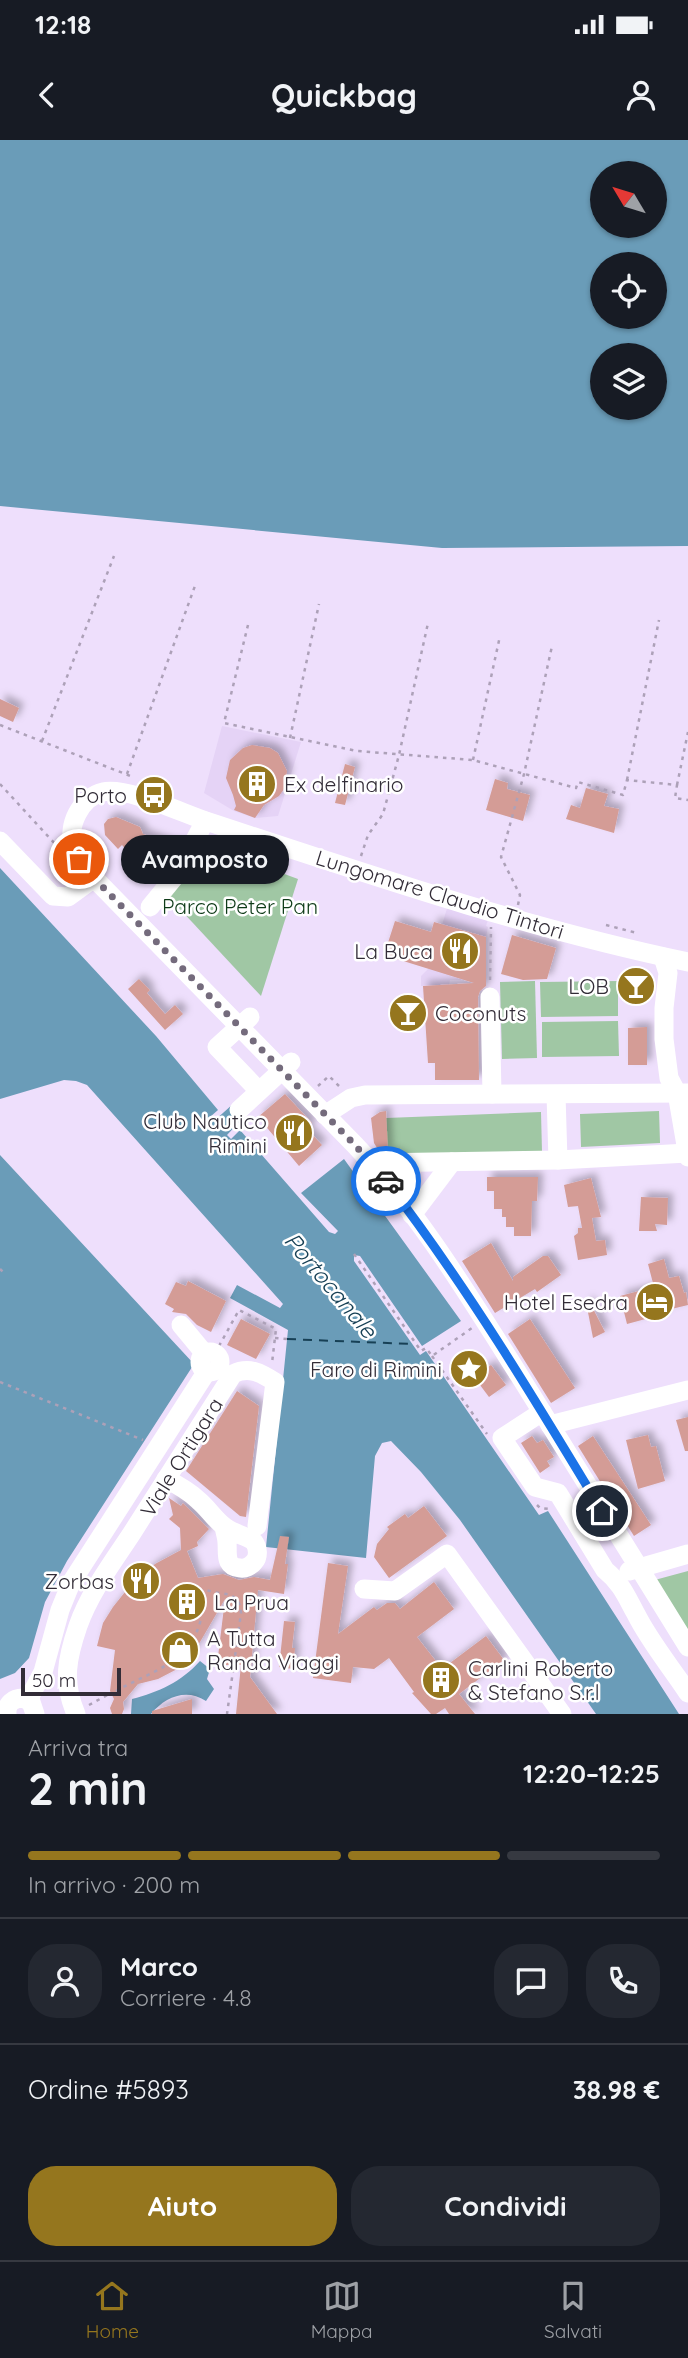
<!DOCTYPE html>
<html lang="it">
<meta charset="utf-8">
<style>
:root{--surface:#171b24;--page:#242831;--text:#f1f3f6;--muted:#9ea1a6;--line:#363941;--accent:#95761e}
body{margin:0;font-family:Quicksand,sans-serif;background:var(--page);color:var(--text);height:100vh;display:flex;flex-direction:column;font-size:26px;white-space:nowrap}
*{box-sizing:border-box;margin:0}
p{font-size:23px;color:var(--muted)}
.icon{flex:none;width:38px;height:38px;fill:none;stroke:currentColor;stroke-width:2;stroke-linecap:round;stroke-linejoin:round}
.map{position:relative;height:1574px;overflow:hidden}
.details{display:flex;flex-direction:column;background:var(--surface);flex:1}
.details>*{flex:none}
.needle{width:46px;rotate:308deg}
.buttons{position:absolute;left:590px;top:21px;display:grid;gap:14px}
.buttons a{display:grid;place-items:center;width:77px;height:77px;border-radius:50%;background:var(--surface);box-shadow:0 2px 5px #0004;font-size:35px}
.scale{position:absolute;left:21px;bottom:18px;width:100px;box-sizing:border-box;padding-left:7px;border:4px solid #322c37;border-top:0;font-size:19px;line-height:24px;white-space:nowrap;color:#322c37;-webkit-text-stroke:5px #fff;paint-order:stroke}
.pin{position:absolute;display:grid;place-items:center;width:60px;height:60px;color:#fff;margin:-30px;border:4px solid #fff;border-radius:50%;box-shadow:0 2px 7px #0007}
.courier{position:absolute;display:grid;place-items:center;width:70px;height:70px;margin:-35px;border:5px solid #1a73e8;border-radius:50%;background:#fff;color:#222;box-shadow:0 2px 9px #0007}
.bubble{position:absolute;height:49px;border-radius:24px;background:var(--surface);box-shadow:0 2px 5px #0004;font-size:23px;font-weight:700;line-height:49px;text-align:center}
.summary em{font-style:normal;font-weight:700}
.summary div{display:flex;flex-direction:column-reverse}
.summary{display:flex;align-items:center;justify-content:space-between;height:119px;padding:0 28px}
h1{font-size:46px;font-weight:700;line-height:52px}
.bar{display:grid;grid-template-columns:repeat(4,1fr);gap:10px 7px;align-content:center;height:84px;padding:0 28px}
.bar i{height:9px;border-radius:5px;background:var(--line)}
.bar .current{background:var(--accent)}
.bar p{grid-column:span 4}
.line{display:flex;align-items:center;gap:18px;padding:0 28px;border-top:2px solid var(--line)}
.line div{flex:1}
.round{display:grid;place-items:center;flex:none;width:74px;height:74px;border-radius:28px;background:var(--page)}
.action{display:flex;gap:14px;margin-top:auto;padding:14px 28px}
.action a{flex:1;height:80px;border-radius:28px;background:var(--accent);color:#fff;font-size:28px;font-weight:700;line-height:80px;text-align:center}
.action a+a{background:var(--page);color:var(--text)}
.status{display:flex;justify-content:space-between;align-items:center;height:49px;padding:0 35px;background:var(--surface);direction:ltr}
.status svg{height:19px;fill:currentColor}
header{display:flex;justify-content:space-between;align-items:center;height:91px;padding:0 28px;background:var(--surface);font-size:32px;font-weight:700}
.tab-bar{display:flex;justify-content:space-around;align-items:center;height:98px;border-top:2px solid var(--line);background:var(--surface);font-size:19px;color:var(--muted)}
.tab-bar a{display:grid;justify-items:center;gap:4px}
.tab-bar .current{color:var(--accent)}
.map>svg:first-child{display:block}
</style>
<div class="status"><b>12:18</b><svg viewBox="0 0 49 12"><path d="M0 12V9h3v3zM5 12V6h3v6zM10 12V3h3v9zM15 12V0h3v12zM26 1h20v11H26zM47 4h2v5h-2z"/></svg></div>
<header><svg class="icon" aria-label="back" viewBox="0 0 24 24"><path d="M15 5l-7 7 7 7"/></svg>Quickbag<svg class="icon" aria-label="person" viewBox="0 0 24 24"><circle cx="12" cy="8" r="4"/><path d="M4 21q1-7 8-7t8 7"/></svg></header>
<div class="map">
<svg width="688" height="1574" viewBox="0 0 688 1574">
<defs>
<filter id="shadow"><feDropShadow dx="5" dy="-5" stdDeviation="3.5" flood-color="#0004"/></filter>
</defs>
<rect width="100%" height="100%" fill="#eedffc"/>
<g fill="#e5d3f6">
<polygon points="222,586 301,602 278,676 255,678 234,671 204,653"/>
<polygon points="448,765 489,776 486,786 488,787 486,797 486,840 450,840 449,845 421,846 421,836 429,828"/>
</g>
<g fill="#a0c7a4">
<polygon points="198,702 298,739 261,856 165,753"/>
<polygon points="535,841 537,918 502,919 500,842"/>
<polygon points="618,841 618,876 541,877 540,842"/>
<polygon points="618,881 619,916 542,917 542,882"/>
<polygon points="659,971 660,1003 581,1007 580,974"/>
<polygon points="541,972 542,1012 388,1017 386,978"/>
<polygon points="688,1431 688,1499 651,1441"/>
</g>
<g fill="#6a9cb8" fill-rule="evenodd">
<path d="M0,0h688v406l-246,2 -442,-42zM654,33v53h-52v-53zM654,124v53h-52v-53zM654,215v53h-52v-53z"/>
<polygon points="0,728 156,896 218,970 210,977 214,981 233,964 245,976 227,995 231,999 240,990 329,1092 335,1094 338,1091 301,1053 344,1019 461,1181 422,1206 360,1116 354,1115 354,1121 420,1215 426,1211 539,1375 548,1371 679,1574 596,1574 460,1380 421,1332 391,1301 382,1303 375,1316 366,1418 266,1407 288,1190 230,1158 237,1145 280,1168 283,1164 87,945 76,941 64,940 0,959"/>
<polygon points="0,1015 194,1224 67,1421 45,1462 29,1518 15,1533 0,1539"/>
<path d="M200,1521l10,8 -3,10 7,10 -8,12c-20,-13 -41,-4 -55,13h-20l1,-15c27,-7 49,-17 68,-38z"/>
</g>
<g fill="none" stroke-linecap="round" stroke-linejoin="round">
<polyline stroke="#174055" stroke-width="2" stroke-dasharray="9 7" stroke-linecap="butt" points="287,1199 412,1204"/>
</g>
<g fill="#d49c96" filter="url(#shadow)">
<polygon points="0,559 19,568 13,582 0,576"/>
<polygon points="252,605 270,608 278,613 287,631 284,649 279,656 264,665 255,678 234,670 236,666 233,655 226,638 230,620 243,608"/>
<polygon points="345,624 355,627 345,665 335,663"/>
<polygon points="495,639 508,643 507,649 530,655 523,681 486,670"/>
<polygon points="586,648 608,654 604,666 619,669 614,693 566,679 571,665 580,668"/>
<polygon points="116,677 140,687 143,694 178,707 167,727 156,741 122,705 118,709 105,695 104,684 108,679"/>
<circle cx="204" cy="730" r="11"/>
<polygon points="395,781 431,792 434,782 486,797 486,846 480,851 478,857 479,940 435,940 435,923 428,923 423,846 474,843 384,815"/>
<polygon points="512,795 556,808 547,839 523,840 501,834"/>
<polygon points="139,839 150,850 147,853 165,874 175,865 183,874 165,890 128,849"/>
<polygon points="647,887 647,925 628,925 628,888"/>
<polygon points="285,954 312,983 307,989 322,1005 299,1026 258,977"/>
<polygon points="386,971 388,1011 379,1011 374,1003 371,978 380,972"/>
<polygon points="487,1037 538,1037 537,1061 532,1061 531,1096 514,1096 514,1087 506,1087 506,1077 502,1077 502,1069 494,1069 494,1051 487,1051"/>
<polygon points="591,1038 601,1077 592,1078 596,1101 605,1100 607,1115 578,1120 574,1096 578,1093 578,1088 582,1088 578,1066 568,1067 564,1045"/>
<polygon points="641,1057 668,1058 667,1085 655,1084 657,1091 639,1091"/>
<polygon points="491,1103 513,1141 513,1137 543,1116 548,1116 561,1135 537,1152 535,1149 495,1173 462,1121"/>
<polygon points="664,1119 669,1138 679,1136 684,1153 686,1152 688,1165 663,1171 664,1174 627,1184 620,1156 654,1147 648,1124"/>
<polygon points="188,1141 226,1161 211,1192 197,1185 186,1174 172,1172 174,1169 165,1164 176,1142 186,1146"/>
<polygon points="589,1161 605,1192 593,1198 586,1162"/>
<polygon points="241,1179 270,1194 256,1219 227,1205"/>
<polygon points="530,1179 575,1248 551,1263 508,1194"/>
<polygon points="491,1225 506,1245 489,1257 474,1237"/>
<polygon points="237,1251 259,1266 246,1377 240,1376 186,1331"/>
<polygon points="688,1277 688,1311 685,1311 676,1280"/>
<polygon points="648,1295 651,1307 656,1306 665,1341 638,1349 626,1300"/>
<polygon points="532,1296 537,1303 543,1300 554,1317 547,1321 550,1326 540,1333 521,1303"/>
<polygon points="593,1296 651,1385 634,1396 578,1306"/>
<polygon points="169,1358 181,1366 183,1363 209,1389 197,1402 198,1406 187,1411 198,1438 223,1434 239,1440 254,1437 270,1440 280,1396 289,1397 285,1424 288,1424 284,1454 258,1450 250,1537 277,1574 236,1574 241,1525 217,1525 225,1459 200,1502 181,1527 158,1539 138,1544 123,1562 124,1569 122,1574 112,1574 110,1568 114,1559 110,1551 115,1510 97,1506 103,1483 113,1467 129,1447 155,1424 181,1410 180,1388 169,1379 173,1375"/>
<polygon points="424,1366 447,1396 389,1438 374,1417 377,1404 389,1389 387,1387 405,1374 408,1378"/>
<polygon points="328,1423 348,1426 338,1494 374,1467 377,1470 387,1463 395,1463 400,1469 434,1442 454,1469 417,1497 442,1529 486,1496 504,1520 459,1554 475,1574 449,1574 445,1568 436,1574 431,1574 412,1553 414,1552 389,1518 374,1529 353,1527 351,1543 313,1538"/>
<polygon points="284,1481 295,1482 292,1508 295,1508 293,1529 279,1527"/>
<polygon points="192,1559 192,1574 152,1574 152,1571"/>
</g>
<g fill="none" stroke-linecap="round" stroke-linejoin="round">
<g stroke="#ada1b8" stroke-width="2.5" stroke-dasharray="3.5 5" stroke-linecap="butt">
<polyline points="248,485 224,583 357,611 473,620 576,648 578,642 623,655 627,640 677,645 675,658 688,660"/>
<polyline points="0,585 133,637"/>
<polyline points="290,598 319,464"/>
<polyline points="42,601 114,416"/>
<polyline points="473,620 500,496"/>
<polyline points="127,634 196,443"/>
<polyline points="627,640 659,480"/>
<polyline points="0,644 57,706"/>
<polyline points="677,645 688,592"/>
<polyline points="361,716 368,695 383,674 399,615 428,483"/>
<polyline points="518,765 520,755 501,717 524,634 552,506"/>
<polyline points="606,785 637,793"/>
<polyline points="490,840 491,787"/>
<polyline points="318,946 329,936 339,946"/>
<polyline points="354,1114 421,1211 426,1208 432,1216 472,1188"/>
<polyline points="0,1129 6,1135"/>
<polyline points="275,1198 287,1199"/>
<polyline points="219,1206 239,1170 276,1189 272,1223"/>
<polyline points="432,1216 487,1294"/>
<polyline points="0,1242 143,1300"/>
<polyline points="537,1365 540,1368 550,1369"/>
<path d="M116,1551c35,-20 74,-27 85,-72l-4,-13 1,-12 6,-5c18,8 35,-1 37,24l-14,101"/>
<polyline points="89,1565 111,1553"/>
</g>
<g stroke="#fff" stroke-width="19">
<polyline points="0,701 53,756 68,757 94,738"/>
<polyline points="150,767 177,734 205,681"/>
<polyline points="663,817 668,833 664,868 664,899 669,938 677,953 688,1017"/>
<path d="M688,822c-163,-34 -321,-88 -479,-140 -25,-8 -83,-36 -106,-30 -22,5 -37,34 -29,55 4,12 13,21 20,31l261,267c64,68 114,151 164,230 56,90 113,181 169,272"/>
<polyline points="490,857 492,954"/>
<polyline points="250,877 217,907 259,951"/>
<polyline points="556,955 558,1020"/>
<polyline points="239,970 291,922"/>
<polyline points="325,975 351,958 365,955 688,953"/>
<polyline points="372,1023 558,1020 688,1013"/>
<polyline points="412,1075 452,1022"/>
<polyline points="181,1185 205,1214"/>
<circle cx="210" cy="1222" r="10"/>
<path d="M542,1272l-40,26 33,49 23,6 47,77c17,14 21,26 31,44 14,28 35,53 52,79"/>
<polyline points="550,1285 688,1250"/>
<path d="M166,1339c12,6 23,12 32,21 10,8 17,20 27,27 8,7 24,9 29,15 4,5 5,15 0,20 -3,4 -9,7 -14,6 -16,-1 -12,-15 -13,-25 0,-5 -2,-11 -3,-16"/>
<polyline points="629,1431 688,1414"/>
<polyline points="364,1449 395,1451 447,1414 562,1574"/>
<polyline points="28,1560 43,1532 60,1470 71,1443 207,1231"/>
<path d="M7,1574c-1,-10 6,-16 16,-16l8,4 4,12"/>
<path d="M76,1574c-14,-32 -9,-56 2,-88 12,-34 35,-64 54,-93 34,-53 67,-106 101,-159 16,-8 28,-1 42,8l-18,144"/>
</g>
</g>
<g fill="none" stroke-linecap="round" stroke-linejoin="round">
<polyline stroke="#746b7c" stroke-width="7" stroke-dasharray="0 12.6" points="79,719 94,738 355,1005 386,1041"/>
<path stroke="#1a73e8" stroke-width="9" d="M386,1041c80,104 148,217 216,330"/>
</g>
<defs>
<symbol id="building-disc" viewBox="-11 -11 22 22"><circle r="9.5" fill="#95761e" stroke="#fff"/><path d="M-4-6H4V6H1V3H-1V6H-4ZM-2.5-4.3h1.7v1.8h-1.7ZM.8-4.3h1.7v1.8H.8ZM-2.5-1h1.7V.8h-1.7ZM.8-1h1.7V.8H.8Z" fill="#fff"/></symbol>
<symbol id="bus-disc" viewBox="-11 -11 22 22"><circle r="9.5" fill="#95761e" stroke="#fff"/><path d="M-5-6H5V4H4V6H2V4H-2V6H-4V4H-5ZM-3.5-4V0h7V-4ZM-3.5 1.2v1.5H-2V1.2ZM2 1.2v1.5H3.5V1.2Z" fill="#fff"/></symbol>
<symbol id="restaurant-disc" viewBox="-11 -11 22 22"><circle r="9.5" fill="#95761e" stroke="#fff"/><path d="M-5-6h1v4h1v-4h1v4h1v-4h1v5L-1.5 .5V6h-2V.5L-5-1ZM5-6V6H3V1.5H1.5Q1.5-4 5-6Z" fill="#fff"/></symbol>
<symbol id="bar-disc" viewBox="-11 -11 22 22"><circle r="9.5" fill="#95761e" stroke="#fff"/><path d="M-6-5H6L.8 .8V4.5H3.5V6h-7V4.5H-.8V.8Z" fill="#fff"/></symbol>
<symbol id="hotel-disc" viewBox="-11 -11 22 22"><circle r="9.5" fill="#95761e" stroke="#fff"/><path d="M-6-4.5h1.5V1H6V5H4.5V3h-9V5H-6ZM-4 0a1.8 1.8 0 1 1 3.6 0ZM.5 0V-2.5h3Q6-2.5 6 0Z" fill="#fff"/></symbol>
<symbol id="sight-disc" viewBox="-11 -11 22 22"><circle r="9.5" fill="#95761e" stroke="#fff"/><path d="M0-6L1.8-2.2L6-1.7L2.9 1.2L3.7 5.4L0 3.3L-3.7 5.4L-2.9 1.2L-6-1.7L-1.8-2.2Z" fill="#fff"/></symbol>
<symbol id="shop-disc" viewBox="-11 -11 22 22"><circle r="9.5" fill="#95761e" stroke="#fff"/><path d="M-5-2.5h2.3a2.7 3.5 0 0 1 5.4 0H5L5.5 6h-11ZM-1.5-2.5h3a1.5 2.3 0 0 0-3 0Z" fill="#fff"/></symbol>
</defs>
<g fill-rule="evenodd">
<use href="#building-disc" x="235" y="622" width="44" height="44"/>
<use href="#bus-disc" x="132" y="633" width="44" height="44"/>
<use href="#restaurant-disc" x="438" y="789" width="44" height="44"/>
<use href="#bar-disc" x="614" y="824" width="44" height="44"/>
<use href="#bar-disc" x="386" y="851" width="44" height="44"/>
<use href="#restaurant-disc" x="272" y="971" width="44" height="44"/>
<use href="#hotel-disc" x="633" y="1140" width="44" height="44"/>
<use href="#sight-disc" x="447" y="1207" width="44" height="44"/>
<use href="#restaurant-disc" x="119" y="1419" width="44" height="44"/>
<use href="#building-disc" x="165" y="1440" width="44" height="44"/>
<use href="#shop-disc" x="158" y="1488" width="44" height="44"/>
<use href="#building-disc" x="419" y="1518" width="44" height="44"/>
</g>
<g text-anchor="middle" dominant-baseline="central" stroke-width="5" stroke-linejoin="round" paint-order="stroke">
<g font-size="21" fill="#322c37" stroke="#fff" text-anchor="end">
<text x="284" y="644" text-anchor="start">Ex delfinario</text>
<text x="127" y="655">Porto</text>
<text x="433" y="811">La Buca</text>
<text x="609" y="846">LOB</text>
<text x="435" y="873" text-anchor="start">Coconuts</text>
<text x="267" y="981">Club Nautico<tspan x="267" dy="24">Rimini</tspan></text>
<text x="628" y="1162">Hotel Esedra</text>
<text x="442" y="1229">Faro di Rimini</text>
<text x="114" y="1441">Zorbas</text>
<text x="214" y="1462" text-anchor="start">La Prua</text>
<text x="207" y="1498" text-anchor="start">A Tutta<tspan x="207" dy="24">Randa Viaggi</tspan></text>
<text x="468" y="1528" text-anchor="start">Carlini Roberto<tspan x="468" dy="24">&amp; Stefano S.r.l</tspan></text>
</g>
<g font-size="21" fill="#322c37" stroke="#fff">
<text transform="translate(440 754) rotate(17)">Lungomare Claudio Tintori</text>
<text transform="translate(181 1317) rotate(-58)">Viale Ortigara</text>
</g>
<g font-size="21" fill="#0e3b18" stroke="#fff">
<text x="240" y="766">Parco Peter Pan</text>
</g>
<g font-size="23" font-style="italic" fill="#174055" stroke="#fff">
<text transform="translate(331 1145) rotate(50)">Portocanale</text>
</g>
</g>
</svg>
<div class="buttons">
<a><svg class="needle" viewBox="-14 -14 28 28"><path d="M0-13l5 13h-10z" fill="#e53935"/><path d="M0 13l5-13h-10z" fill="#9ea1a6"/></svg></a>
<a><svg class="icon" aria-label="locate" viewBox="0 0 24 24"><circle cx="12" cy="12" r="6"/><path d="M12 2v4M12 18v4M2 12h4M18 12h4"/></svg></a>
<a><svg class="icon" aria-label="layers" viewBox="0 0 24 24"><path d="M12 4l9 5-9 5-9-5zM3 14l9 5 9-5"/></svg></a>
</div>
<div class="scale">50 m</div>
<div class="pin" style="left:79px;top:719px;background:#ea580c"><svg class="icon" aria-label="bag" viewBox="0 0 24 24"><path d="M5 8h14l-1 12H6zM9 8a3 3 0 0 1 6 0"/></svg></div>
<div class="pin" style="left:602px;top:1371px;background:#1f2937"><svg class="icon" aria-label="home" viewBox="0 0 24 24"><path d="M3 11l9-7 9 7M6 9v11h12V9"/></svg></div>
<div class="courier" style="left:386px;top:1041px"><svg class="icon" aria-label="car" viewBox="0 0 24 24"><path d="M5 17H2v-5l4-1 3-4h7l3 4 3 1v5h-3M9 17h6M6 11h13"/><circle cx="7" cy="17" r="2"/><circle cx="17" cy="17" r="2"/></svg></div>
<div class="bubble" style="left:121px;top:695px;width:168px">Avamposto</div>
</div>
<section class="details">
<div class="summary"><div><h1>2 min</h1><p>Arriva tra</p></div><em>12:20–12:25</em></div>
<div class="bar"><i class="current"></i><i class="current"></i><i class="current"></i><i></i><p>In arrivo · 200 m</p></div>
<div class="line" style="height:126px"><a class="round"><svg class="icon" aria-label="person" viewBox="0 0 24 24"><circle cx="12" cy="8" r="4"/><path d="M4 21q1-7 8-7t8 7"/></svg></a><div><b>Marco</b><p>Corriere · 4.8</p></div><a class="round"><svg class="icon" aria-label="chat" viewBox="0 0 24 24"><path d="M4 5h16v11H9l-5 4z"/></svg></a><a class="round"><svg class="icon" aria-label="phone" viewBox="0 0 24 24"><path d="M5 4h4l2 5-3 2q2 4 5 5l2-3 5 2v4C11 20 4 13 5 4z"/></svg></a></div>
<div class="line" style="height:91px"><div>Ordine #5893</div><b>38.98 €</b></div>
<div class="action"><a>Aiuto</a><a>Condividi</a></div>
</section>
<nav class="tab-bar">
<a class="current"><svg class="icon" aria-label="home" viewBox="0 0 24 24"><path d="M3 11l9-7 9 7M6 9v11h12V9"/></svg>Home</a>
<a><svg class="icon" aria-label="map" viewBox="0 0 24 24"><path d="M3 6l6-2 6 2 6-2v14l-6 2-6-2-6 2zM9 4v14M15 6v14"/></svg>Mappa</a>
<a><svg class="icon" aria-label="saved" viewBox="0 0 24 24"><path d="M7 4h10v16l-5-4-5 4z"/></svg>Salvati</a>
</nav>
